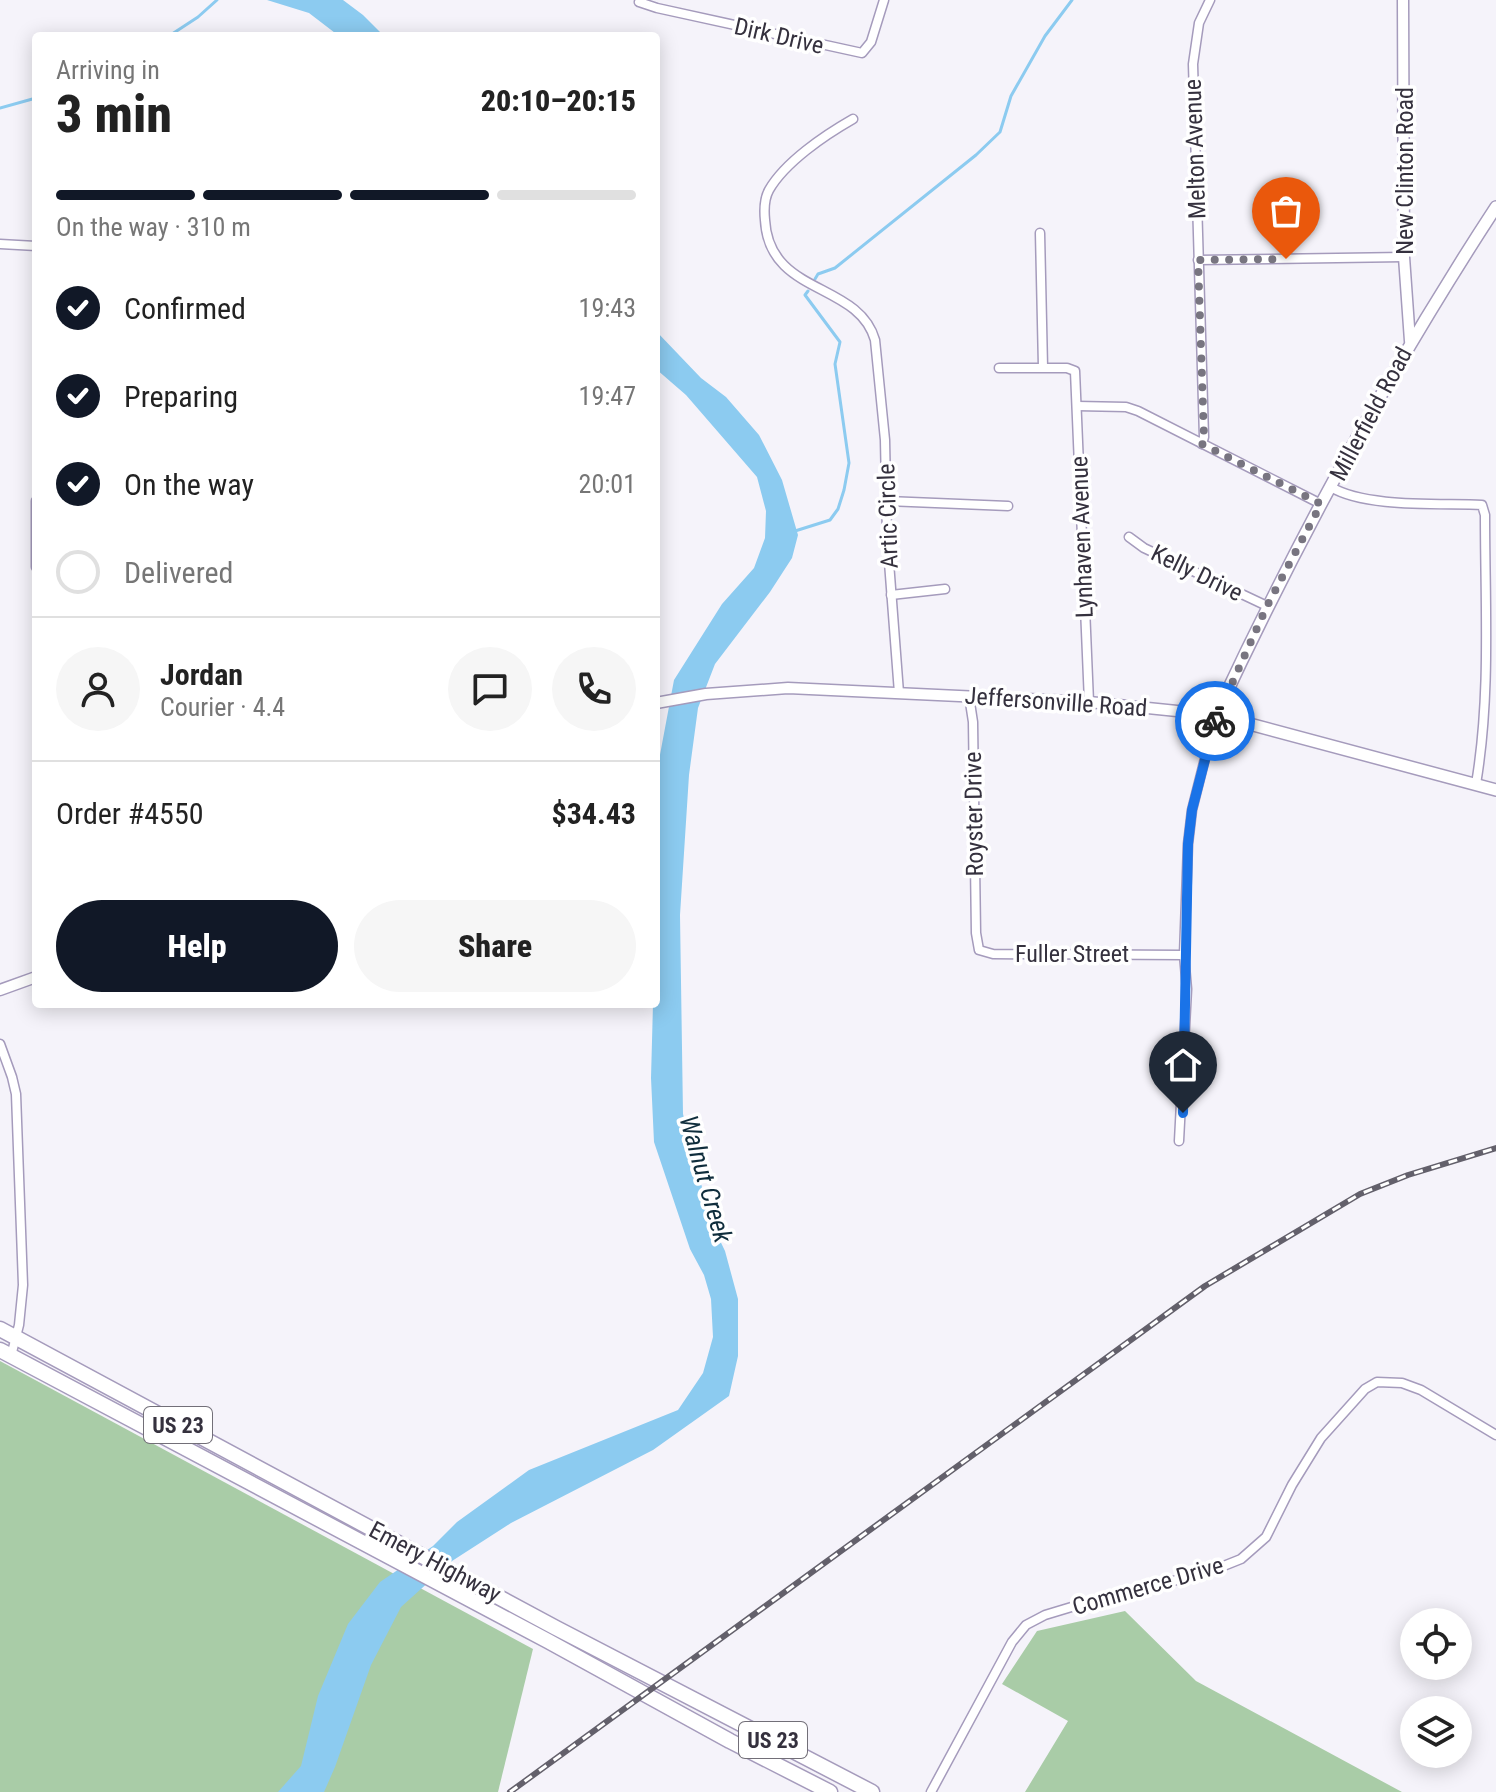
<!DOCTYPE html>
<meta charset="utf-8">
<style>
:root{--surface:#fff;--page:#f6f6f6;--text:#222;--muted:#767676;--line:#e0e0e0;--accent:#111827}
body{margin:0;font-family:"Roboto Condensed",sans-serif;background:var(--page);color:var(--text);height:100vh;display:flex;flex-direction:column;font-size:30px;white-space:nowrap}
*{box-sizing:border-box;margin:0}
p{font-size:26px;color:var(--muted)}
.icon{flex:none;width:44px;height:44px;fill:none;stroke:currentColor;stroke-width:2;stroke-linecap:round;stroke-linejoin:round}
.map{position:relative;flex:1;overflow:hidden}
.sheet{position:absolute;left:32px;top:32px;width:628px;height:976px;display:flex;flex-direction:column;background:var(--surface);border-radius:8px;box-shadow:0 4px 20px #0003}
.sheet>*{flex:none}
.buttons{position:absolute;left:1400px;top:1608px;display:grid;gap:16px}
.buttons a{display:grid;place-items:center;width:72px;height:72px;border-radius:50%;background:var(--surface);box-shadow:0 4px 20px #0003;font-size:40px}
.pin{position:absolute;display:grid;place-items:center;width:68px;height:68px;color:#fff;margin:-82px -34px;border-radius:50% 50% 50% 0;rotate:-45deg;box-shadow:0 0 8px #0007}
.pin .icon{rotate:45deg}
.courier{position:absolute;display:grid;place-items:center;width:80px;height:80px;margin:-40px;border:6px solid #1a73e8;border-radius:50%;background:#fff;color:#222;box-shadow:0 2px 10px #0007}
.summary em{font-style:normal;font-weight:800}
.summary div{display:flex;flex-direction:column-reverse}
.summary{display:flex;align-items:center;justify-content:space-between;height:136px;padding:0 24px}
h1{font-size:52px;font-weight:800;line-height:60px}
.bar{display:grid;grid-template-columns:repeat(4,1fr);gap:12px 8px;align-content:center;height:96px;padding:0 24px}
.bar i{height:10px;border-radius:6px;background:var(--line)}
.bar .active{background:var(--accent)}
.bar p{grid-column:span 4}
.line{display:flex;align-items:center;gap:20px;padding:0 24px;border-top:2px solid var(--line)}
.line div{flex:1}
.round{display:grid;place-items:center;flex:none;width:84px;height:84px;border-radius:42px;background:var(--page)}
ol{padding:0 24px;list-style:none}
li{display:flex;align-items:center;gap:24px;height:88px}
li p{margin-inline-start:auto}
li .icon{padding:8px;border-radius:50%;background:var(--accent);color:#fff;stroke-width:4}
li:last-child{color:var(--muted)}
li i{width:44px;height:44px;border:4px solid var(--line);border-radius:50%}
.button{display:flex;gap:16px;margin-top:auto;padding:16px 24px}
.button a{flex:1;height:92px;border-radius:48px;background:var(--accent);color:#fff;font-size:32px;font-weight:800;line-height:92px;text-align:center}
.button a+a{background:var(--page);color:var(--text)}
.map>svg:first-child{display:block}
</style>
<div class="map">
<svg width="1496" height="1792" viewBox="0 0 1496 1792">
<rect width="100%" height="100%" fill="#f5f3fa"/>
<g fill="#a9cca7">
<polygon points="0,1361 533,1649 498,1792 0,1792"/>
<polygon points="1125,1611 1196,1681 1402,1792 1025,1792 1068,1721 1002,1684 1037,1631"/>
</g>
<g fill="#8ccbf0">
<polygon points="267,0 343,0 363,15 384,36 339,36 309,13"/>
<polygon points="656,331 701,378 726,397 759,435 782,480 798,535 792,558 770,592 715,664 698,708 689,775 680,915 683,1114 711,1222 725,1251 738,1299 738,1356 729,1396 653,1450 511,1523 452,1561 401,1607 371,1665 335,1767 324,1792 278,1792 301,1766 318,1696 348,1624 380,1582 433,1546 457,1522 529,1470 678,1410 703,1373 713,1337 711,1299 704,1275 690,1249 654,1142 651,1078 653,1004 656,1004 656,776 674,680 722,604 754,568 765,538 766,511 757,477 686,395 656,369"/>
</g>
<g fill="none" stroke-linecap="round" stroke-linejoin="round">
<g stroke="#8ccbf0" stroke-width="3">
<polyline points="169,36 198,17 217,0"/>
<polyline points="0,108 36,98"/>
<polyline points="815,279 818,274 835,268 976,155 1000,132 1011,96 1045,36 1072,0"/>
<polyline points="795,531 830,520 838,509 844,490 849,463 835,364 840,342 805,295 808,291"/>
</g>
<defs>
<g id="minor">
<polyline points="640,0 639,2 657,8 862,53 871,42 884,0"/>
<path d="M853,119c-28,16 -68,43 -84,71 -5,9 -5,20 -4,30 4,76 93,61 110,120l10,100 2,96 12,157"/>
<polyline points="1040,233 1043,367"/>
<polyline points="0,244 36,246"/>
<polyline points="1198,260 1404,257"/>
<polyline points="999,368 1067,368 1075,371 1089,702"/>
<polyline points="1077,406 1126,407 1138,411 1321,504"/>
<polyline points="1202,444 1204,437 1193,64 1199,23 1210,0"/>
<path d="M1331,487c34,21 110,16 151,18l3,10c0,90 6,180 -9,269"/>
<polyline points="36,501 36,567"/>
<polyline points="887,501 1008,506"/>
<polyline points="1129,537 1144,548 1267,606"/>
<polyline points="891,595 945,589"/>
<polyline points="969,696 973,722 976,933 979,950 993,954 1184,955"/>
<polyline points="0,1044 12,1077 16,1094 23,1285 19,1325 11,1356"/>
<polyline points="1179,1141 1187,989 1184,955 1188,844 1192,810 1216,715"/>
<polyline points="931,1792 1012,1642 1026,1625 1045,1615 1098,1599 1206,1573 1241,1559 1266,1537 1292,1485 1321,1438 1365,1389 1377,1382 1402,1383 1421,1390 1496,1435"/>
</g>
<g id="tertiary">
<polyline points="1403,0 1404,257 1410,341"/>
<polyline points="656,703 706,694 788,688 1089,702 1216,715"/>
<polyline points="0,990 36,977"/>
</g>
<path id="secondary" d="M1496,207c-106,162 -198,332 -280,508l280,75"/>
<g id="trunk">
<polyline points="0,1329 556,1628 872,1792"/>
<polyline points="0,1350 548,1641 730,1741 830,1792"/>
</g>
</defs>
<use href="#minor" stroke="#a59bbc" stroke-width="11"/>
<use href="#tertiary" stroke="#a59bbc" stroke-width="13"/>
<use href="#secondary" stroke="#a59bbc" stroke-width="14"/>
<use href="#trunk" stroke="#a59bbc" stroke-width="17"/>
<use href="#minor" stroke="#fff" stroke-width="8"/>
<use href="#tertiary" stroke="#fff" stroke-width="10"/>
<use href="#secondary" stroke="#fff" stroke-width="11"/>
<use href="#trunk" stroke="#fff" stroke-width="14"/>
<defs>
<polyline id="rail" points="510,1792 1205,1286 1360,1194 1408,1175 1496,1148"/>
</defs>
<use href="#rail" stroke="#63606b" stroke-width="6"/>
<use href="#rail" stroke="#fff" stroke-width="3" stroke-dasharray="9" stroke-linecap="butt"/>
</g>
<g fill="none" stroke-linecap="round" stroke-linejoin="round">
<polyline stroke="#787580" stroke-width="8" stroke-dasharray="0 14.4" points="1215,721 1267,606 1321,504 1202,444 1204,437 1198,260 1286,259"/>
<polyline stroke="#1a73e8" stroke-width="10" points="1183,1113 1188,844 1192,810 1215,721"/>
</g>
<g text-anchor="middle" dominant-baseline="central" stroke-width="7" stroke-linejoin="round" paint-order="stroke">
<g fill="#fff" stroke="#726f78" stroke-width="2">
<rect x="144" y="1407" width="68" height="36" rx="6"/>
<rect x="739" y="1722" width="68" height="36" rx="6"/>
</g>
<g font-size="22" font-weight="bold" fill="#35313e">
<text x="178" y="1425">US 23</text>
<text x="773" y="1740">US 23</text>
</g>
<g font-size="24" fill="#35313e" stroke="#fff">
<text transform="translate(779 36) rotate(13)">Dirk Drive</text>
<text transform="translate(1195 149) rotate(-92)">Melton Avenue</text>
<text transform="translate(1405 171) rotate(-90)">New Clinton Road</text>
<text transform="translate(1371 414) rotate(-62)">Millerfield Road</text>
<text transform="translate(888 516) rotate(-92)">Artic Circle</text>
<text transform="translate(1082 537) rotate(-92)">Lynhaven Avenue</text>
<text transform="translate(1197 573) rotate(26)">Kelly Drive</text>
<text transform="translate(1056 702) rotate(4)">Jeffersonville Road</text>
<text transform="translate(974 814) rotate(-91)">Royster Drive</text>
<text x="1072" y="954">Fuller Street</text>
<text transform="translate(435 1562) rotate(28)">Emery Highway</text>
<text transform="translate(1148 1586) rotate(-16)">Commerce Drive</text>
</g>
<g font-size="26" font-style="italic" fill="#0f2d3c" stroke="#fff">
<text transform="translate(706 1179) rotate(74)">Walnut Creek</text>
</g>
</g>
</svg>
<div class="buttons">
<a><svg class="icon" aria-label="locate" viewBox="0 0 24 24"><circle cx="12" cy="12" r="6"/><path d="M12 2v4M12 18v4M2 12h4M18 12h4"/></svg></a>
<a><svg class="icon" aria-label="layers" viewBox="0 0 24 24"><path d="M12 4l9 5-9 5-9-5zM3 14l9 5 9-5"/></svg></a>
</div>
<div class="pin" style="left:1286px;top:259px;background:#ea580c"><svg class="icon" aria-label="bag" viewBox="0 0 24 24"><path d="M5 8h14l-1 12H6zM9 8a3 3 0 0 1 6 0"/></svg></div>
<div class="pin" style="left:1183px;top:1113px;background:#1f2937"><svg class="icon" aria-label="home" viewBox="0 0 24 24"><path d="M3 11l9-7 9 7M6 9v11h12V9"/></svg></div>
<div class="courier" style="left:1215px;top:721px"><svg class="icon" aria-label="bike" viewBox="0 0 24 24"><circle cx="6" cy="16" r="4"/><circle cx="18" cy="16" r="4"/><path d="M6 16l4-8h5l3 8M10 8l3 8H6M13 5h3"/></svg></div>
<section class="sheet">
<div class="summary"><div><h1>3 min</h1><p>Arriving in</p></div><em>20:10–20:15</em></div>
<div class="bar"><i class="active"></i><i class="active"></i><i class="active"></i><i></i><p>On the way · 310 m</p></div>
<ol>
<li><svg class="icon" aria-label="check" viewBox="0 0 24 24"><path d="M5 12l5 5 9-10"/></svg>Confirmed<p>19:43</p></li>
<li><svg class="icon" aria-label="check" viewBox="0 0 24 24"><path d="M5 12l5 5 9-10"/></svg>Preparing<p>19:47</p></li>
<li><svg class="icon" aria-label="check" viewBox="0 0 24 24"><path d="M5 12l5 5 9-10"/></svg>On the way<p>20:01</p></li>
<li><i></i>Delivered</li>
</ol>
<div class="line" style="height:144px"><a class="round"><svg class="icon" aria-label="person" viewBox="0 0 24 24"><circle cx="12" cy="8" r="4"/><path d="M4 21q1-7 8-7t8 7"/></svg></a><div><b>Jordan</b><p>Courier · 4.4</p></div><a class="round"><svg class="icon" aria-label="chat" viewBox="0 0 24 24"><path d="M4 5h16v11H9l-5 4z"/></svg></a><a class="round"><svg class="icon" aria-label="phone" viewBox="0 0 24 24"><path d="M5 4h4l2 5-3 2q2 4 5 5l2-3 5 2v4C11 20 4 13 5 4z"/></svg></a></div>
<div class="line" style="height:104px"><div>Order #4550</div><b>$34.43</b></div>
<div class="button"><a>Help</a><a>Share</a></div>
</section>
</div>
